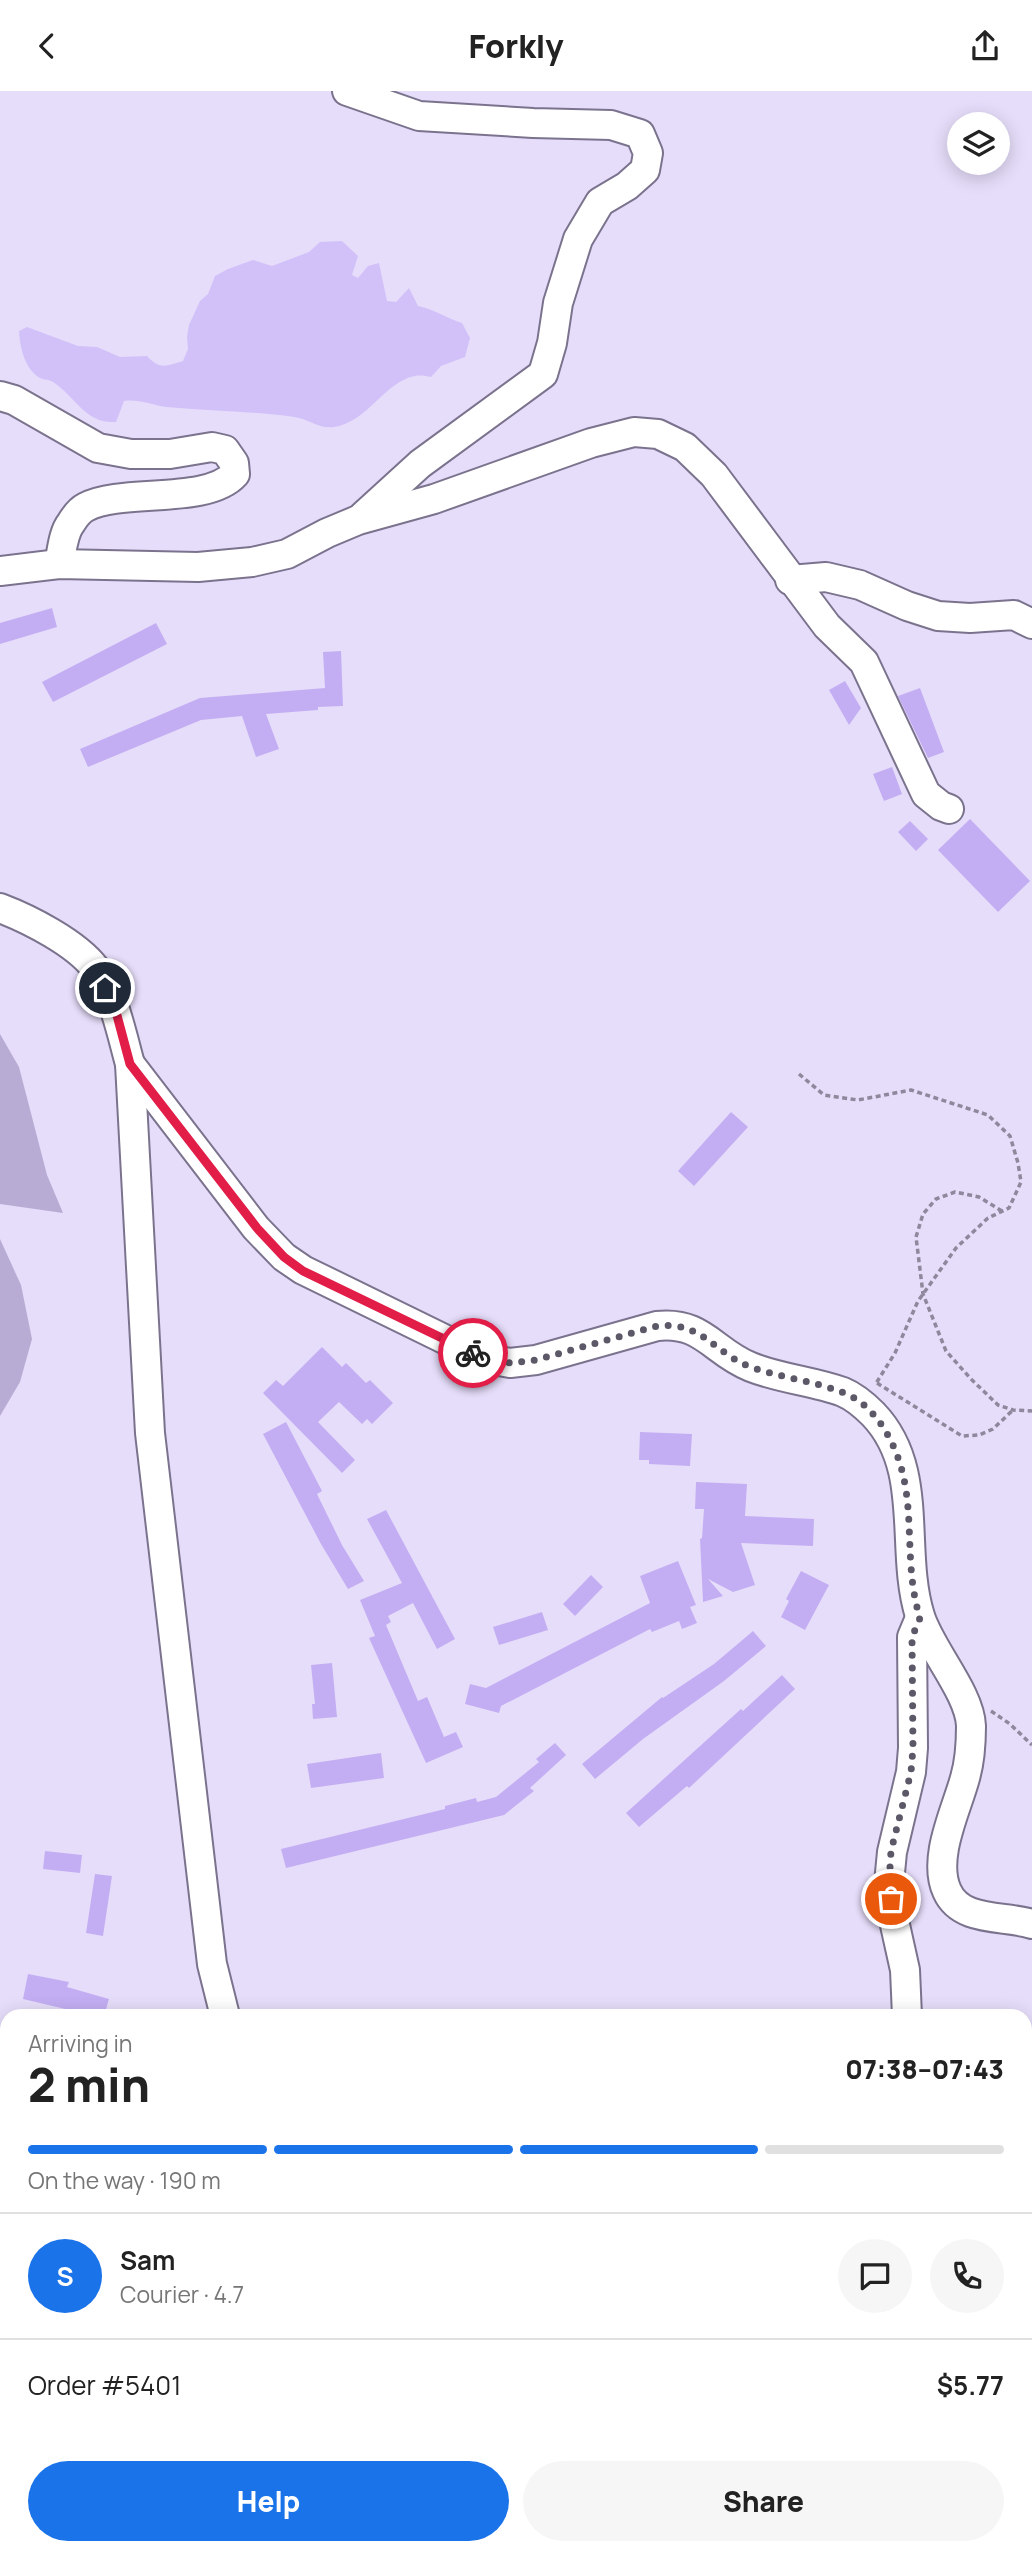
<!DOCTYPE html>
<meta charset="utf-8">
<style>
:root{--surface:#fff;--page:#f6f6f6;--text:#222;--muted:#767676;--line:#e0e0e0;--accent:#1a73e8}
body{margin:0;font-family:Manrope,sans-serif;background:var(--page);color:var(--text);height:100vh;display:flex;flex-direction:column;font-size:26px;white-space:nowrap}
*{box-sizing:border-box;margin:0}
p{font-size:23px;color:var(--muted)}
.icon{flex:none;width:38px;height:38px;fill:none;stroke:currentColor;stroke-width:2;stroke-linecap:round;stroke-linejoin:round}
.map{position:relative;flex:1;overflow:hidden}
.sheet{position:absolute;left:0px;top:1918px;width:1032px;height:546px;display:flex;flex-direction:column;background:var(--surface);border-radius:21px 21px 0 0;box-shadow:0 4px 18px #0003}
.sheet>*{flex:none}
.tools{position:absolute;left:947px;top:21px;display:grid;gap:14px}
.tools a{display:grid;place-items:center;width:63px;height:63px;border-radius:50%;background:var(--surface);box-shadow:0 4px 18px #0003;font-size:35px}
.pin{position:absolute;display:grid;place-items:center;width:60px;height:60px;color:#fff;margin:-30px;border:4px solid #fff;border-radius:50%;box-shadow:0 2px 7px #0007}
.courier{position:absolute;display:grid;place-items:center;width:70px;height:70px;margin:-35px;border:5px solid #e11d48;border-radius:50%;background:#fff;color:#222;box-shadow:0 2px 9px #0007}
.head em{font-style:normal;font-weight:800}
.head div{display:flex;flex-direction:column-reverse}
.head{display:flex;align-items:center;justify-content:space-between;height:119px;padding:0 28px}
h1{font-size:46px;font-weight:800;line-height:52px}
.bar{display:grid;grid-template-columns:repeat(4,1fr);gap:10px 7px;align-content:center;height:84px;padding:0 28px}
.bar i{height:9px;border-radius:5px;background:var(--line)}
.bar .active{background:var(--accent)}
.bar p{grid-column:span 4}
.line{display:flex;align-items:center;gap:18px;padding:0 28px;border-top:2px solid var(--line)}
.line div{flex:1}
.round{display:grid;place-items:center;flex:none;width:74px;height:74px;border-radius:37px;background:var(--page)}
.cta{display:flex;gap:14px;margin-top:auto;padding:14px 28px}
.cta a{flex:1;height:80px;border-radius:42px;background:var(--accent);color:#fff;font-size:28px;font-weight:800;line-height:80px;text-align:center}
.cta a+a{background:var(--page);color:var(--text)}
header{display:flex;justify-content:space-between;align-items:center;height:91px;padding:0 28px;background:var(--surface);font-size:32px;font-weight:800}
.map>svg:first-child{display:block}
</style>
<header><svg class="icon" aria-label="back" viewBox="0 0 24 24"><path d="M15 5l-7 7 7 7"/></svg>Forkly<svg class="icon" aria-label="share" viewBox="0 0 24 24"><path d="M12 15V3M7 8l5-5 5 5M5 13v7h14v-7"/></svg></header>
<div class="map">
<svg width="1032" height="2464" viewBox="0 0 1032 2464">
<rect width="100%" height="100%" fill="#e6ddfa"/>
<g fill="#b8acd5">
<polygon points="0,943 19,976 47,1084 63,1122 0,1113"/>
<polygon points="0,1148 21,1194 32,1248 20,1291 0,1325"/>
</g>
<g fill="#d2c1f9">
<path d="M342,150l16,15 -6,19 6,3 10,-12 11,-3 8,38 9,1 13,-14 9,18c16,3 28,12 44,17l8,15 -5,19 -24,9 -10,11c-5,-1 -11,-2 -16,-1 -30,5 -47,46 -81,51 -16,2 -25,-8 -40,-10 -43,-6 -85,-6 -128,-10 -14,-2 -28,-8 -42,-6l-8,21c-31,2 -40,-25 -63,-40 -5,-3 -12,-2 -16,-6 -13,-10 -17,-29 -18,-45l8,-4 51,19 19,1 23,10 27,-1c13,14 19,10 36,5l5,-12 -1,-12 2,-12 11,-24 8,-7 7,-18 13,-7 25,-9 19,6 37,-14 11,-10z"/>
<polygon points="443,2457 494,2457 495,2464 445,2464"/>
</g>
<g fill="#c4aef3">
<polygon points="52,517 57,536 0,553 0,532"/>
<polygon points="156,532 167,553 53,611 42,591"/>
<polygon points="341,560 343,615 318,616 318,619 266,623 279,658 256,666 242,625 201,629 88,676 80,658 200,607 325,597 323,561"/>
<polygon points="845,590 861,617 849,634 829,599"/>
<polygon points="920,597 944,661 928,667 898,605"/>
<polygon points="892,676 902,703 884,710 873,683"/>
<polygon points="970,728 1030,790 998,821 938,759"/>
<polygon points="910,730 928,748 916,760 898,741"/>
<polygon points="731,1021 748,1036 694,1095 678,1080"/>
<polygon points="322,1256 342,1276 346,1272 366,1292 370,1289 393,1312 372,1333 367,1328 362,1333 339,1311 318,1331 355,1369 342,1382 263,1302 276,1289 283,1295"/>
<polygon points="286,1331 322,1400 317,1403 342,1454 364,1490 348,1498 321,1453 263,1343"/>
<polygon points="640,1341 692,1343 690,1375 649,1373 649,1369 639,1369"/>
<polygon points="696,1391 747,1393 745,1425 814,1428 813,1455 741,1452 755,1494 733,1501 708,1488 723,1505 703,1511 700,1448 702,1447 704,1418 695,1418"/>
<polygon points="386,1419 455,1548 437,1558 413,1512 388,1525 391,1531 386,1534 418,1610 427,1606 444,1646 456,1641 463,1656 426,1672 369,1547 375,1545 360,1509 402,1492 367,1428"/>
<polygon points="678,1470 696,1514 690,1516 697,1532 682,1538 679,1530 652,1541 650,1538 501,1615 499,1622 465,1613 470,1593 486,1597 650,1512 640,1485"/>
<polygon points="801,1480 829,1494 805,1539 781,1526 789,1510 786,1508"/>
<polygon points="591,1484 603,1496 575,1525 563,1513"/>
<polygon points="542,1521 548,1539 499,1554 493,1536"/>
<polygon points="753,1540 766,1555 724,1590 643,1648 595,1688 582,1673 662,1606 663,1607 714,1573"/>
<polygon points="332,1572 337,1626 313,1628 312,1613 315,1613 311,1574"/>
<polygon points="782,1584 795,1598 689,1697 687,1695 639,1736 626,1722 741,1618 743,1620"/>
<polygon points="555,1652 566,1664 530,1697 534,1700 504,1724 286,1777 281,1758 445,1718 445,1715 476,1707 477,1711 496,1706 539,1671 536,1668"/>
<polygon points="381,1662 384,1687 311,1697 307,1673"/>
<polygon points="45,1760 82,1764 80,1782 43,1778"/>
<polygon points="95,1783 112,1785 103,1845 86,1842"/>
<polygon points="28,1883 69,1891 67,1896 109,1908 104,1925 95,1925 23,1908"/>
</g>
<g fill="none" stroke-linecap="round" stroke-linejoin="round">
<defs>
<g id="minor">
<polyline points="347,0 419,25 533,32 611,34 640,43 648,62 645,79 627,95 600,111 578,148 558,212 552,252 543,283 420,373 363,425"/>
<path d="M0,305l14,4 84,48 33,6h39l42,-7 13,3 9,13 1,11c-28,31 -113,14 -149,33 -6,3 -12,11 -15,16 -8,10 -9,28 -12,41"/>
<polyline points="0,480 59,473 198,476 252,471 287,463 327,442 358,429 434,408 591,352 634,341 658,343 685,356 714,384 827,535 864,571 926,703 941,715 949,718"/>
<polyline points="790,489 826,486 860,494 907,515 938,525 970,527 1014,524 1032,533"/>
<path d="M0,817c29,11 76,35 95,60 18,23 27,67 35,96l20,369 62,531 13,52"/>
<path d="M130,973l126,164 28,29 19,13 180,88 27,5 26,-3 121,-34c46,-5 56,26 94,41 30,12 62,14 92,25 12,5 21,13 30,22 53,55 26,135 47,202 10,33 50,77 51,110 0,18 -1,35 -6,52 -9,33 -33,80 -18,113 14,32 58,24 85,33"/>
<polyline points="907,1925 905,1879 893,1825 889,1792 892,1761 911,1681 913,1657 912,1546 920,1527"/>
<polyline points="1026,2110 1032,2103"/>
<polyline points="1026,2159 1032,2163"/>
<polyline points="391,2457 393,2464"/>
<polyline points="749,2457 751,2464"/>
</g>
</defs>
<use href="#minor" stroke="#7b738d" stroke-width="32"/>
<g stroke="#8f889d" stroke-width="3.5" stroke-dasharray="5 3.5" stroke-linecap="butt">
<polyline points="799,983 824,1004 858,1009 911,999 988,1024 1010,1045 1018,1072 1021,1091 1009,1117 988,1127 956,1157 918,1210 895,1262 875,1294"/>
<polyline points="1002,1120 979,1106 955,1101 936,1108 923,1123 916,1146 923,1203 946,1260 971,1288 998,1314 1013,1319 1032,1320"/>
<polyline points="877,1292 962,1345 979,1344 993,1338 1013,1319"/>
<polyline points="991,1620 1010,1633 1032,1654"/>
<polyline points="1026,2317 1032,2328"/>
<polyline points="1026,2340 1032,2337"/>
</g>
<use href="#minor" stroke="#fff" stroke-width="28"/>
</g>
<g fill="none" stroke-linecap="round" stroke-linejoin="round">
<path stroke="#5d5868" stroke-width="7" stroke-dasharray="0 12.6" d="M473,1262l10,5 27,5 26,-3 121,-34c46,-5 56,27 94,41 30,11 64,14 93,26 18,7 32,22 42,39 36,61 14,122 34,186l-8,19 1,111 -2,24 -20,79 -2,32 2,16"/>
<polyline stroke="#e11d48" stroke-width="9" points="105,897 115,917 130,973 257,1137 284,1166 303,1180 473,1262"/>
</g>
</svg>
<div class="tools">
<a><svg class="icon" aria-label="layers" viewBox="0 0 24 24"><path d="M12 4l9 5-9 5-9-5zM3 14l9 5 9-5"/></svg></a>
</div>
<div class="pin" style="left:891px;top:1808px;background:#ea580c"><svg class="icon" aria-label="bag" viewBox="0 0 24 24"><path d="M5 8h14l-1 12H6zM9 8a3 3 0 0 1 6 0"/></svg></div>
<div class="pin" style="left:105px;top:897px;background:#1f2937"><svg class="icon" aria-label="home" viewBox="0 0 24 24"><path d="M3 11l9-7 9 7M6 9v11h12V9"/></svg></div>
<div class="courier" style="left:473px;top:1262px"><svg class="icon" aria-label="bike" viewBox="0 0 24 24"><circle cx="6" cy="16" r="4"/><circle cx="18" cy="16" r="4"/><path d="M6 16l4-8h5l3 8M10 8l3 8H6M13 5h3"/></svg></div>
<section class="sheet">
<div class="head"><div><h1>2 min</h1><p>Arriving in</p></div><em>07:38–07:43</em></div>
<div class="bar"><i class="active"></i><i class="active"></i><i class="active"></i><i></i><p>On the way · 190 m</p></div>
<div class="line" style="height:126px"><b class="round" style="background:var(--accent);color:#fff">S</b><div><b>Sam</b><p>Courier · 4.7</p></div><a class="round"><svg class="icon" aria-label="chat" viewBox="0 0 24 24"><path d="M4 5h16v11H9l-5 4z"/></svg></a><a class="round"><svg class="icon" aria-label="phone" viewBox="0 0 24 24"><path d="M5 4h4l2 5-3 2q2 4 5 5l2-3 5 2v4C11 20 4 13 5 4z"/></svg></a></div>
<div class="line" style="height:91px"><div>Order #5401</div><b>$5.77</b></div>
<div class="cta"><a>Help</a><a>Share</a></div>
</section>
</div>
